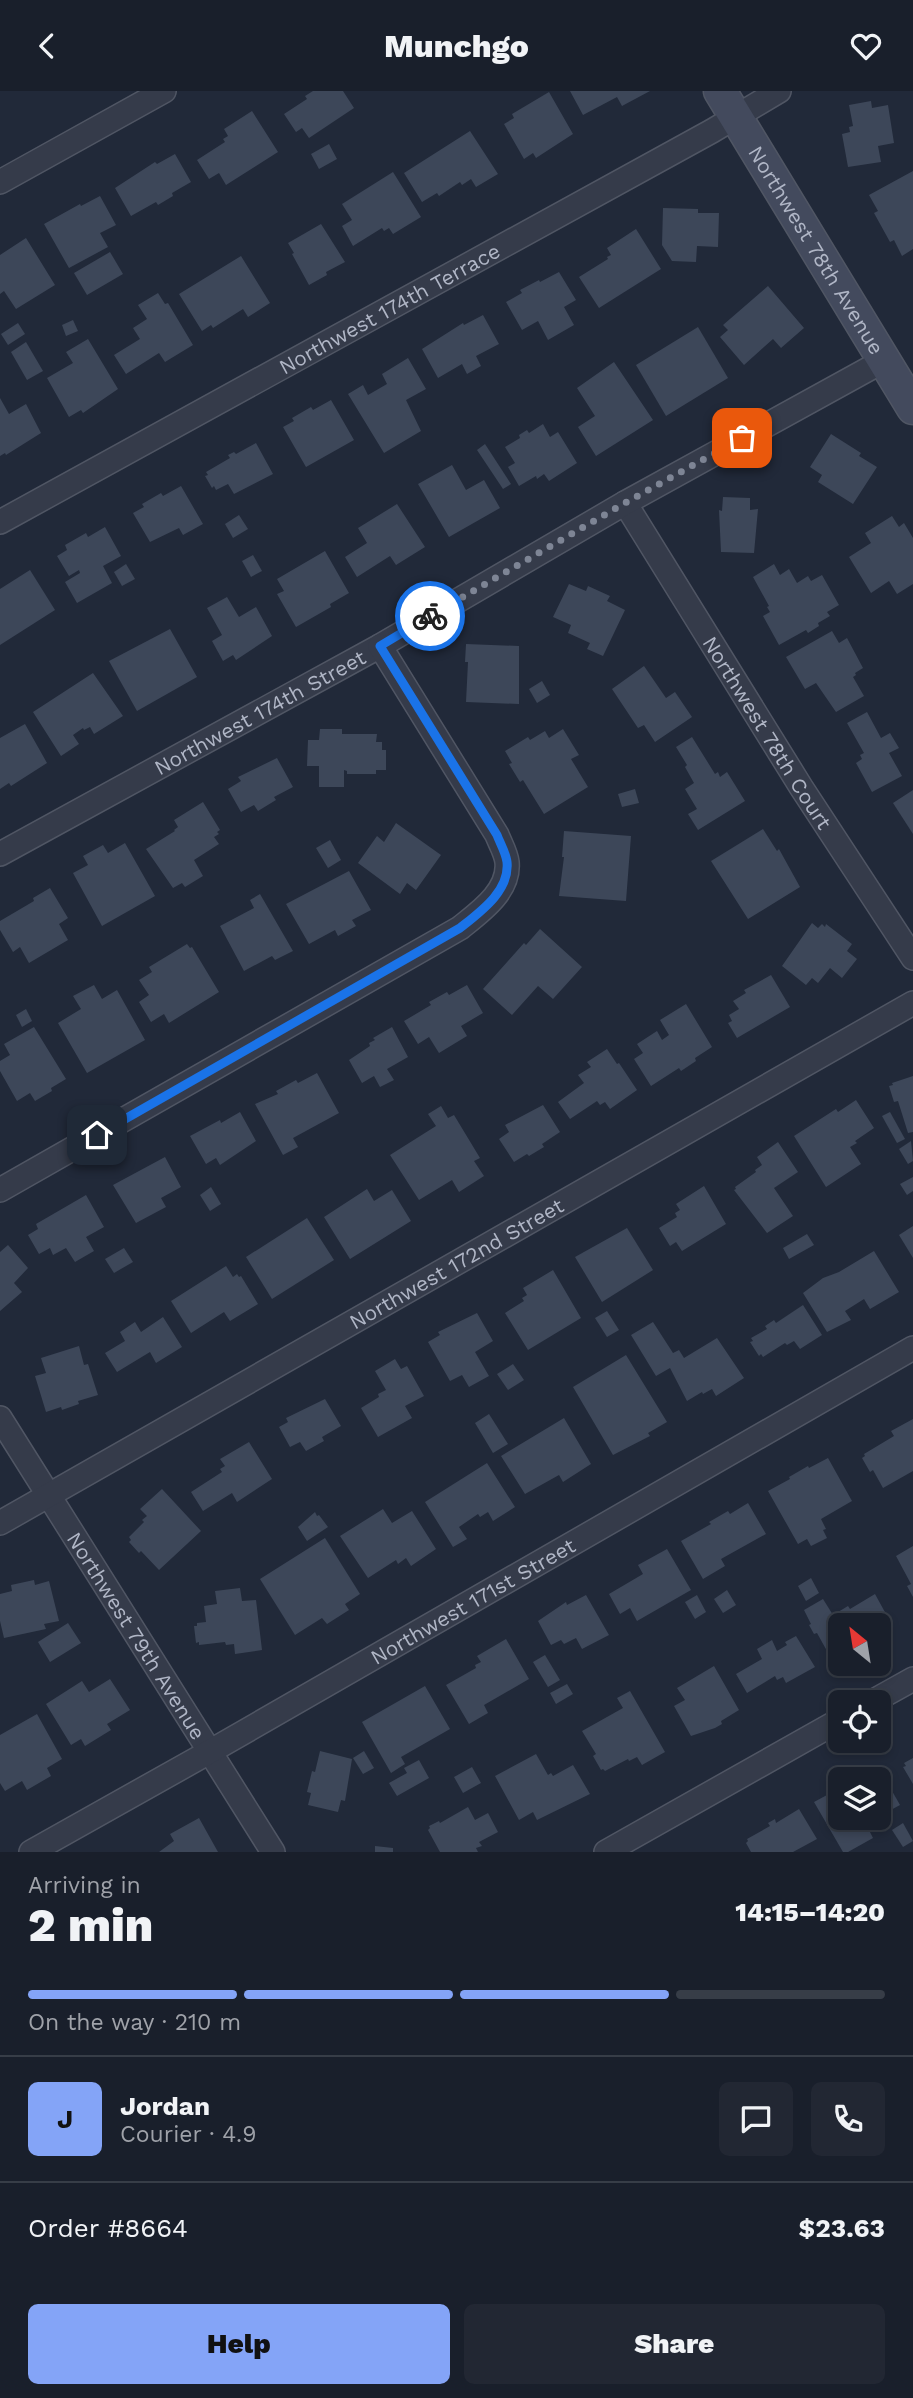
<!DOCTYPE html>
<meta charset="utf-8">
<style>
:root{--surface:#191f2b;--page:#222733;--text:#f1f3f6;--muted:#9fa2a9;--line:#373d47;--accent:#84a4f7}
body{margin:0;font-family:"Work Sans",sans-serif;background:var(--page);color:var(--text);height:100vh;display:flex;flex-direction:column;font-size:26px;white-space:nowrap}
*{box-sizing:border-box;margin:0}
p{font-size:23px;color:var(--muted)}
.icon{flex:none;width:38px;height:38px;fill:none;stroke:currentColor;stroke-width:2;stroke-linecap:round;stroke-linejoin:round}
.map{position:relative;height:1761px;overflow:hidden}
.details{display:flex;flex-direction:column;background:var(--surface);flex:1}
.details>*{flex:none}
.needle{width:46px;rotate:330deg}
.tools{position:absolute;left:828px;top:1522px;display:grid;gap:14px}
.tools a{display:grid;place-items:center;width:63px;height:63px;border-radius:10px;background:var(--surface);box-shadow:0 4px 10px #0003,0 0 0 2px var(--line);font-size:35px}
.pin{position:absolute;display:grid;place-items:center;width:60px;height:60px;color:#fff;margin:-30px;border-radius:14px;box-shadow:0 4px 10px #0006}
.courier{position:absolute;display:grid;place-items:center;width:70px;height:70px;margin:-35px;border:5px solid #1a73e8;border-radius:50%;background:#fff;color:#222;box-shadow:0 2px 9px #0007}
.overview em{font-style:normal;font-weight:800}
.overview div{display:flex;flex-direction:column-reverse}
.overview{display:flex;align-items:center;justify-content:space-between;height:119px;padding:0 28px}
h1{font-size:46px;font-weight:800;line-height:52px}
.bar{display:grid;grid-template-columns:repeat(4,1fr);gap:10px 7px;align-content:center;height:84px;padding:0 28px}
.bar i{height:9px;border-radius:5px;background:var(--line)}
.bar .current{background:var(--accent)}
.bar p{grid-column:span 4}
.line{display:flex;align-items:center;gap:18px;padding:0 28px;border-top:2px solid var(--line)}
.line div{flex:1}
.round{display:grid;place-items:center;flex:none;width:74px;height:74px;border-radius:10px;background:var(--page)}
.cta{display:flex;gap:14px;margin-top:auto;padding:14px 28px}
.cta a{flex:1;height:80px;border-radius:10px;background:var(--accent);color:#111;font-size:28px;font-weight:800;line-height:80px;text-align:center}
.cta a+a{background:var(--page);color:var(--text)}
header{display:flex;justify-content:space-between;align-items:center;height:91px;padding:0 28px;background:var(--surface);font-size:32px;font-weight:800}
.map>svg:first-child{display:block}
</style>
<header><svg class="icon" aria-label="back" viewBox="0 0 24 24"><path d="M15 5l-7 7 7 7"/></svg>Munchgo<svg class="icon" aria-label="heart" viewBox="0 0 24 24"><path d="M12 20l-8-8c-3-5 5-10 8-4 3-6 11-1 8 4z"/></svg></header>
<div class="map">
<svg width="913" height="1761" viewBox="0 0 913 1761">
<rect width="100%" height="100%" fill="#212939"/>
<g fill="#3d4759">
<polygon points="313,0 343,0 354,17 309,47 302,37 296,41 284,23 307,8 305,5"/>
<polygon points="570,0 650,0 622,15 617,6 583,24"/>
<polygon points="549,1 573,43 536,67 533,62 524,68 504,33 514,27 512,23"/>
<polygon points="871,10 872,17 888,14 894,52 878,55 881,71 848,76 842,43 850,41 849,36 853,35 849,14"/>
<polygon points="252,20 278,61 226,94 219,82 209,88 197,69 225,51 223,48 228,45 224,38"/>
<polygon points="470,40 498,83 476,96 471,88 462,94 460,91 439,105 437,102 422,111 404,82"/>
<polygon points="329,53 337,68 319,78 311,63"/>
<polygon points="175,63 191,91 172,102 173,105 158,114 156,111 131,125 115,97 155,71 157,73"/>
<polygon points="913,80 913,158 902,165 894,149 890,151 874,122 878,120 869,104"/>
<polygon points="393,81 421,126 393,143 389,137 384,140 382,137 353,155 342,135 352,129 342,113"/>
<polygon points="100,105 116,134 100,142 108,156 69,177 44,133 80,113 81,115"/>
<polygon points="663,117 698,118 698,122 719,122 718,156 697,155 696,171 672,170 662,154"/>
<polygon points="321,133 345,171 326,181 327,184 309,194 292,163 294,162 288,152"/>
<polygon points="636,138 661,178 599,217 579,186 608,168 607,166 611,164 607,157"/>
<polygon points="26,147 55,194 16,218 4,200 0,203 0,164"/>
<polygon points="110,161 123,183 87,204 74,182"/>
<polygon points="241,165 270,212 248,226 243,218 213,237 211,234 202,240 179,203"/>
<polygon points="559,181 576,209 564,216 574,234 548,249 538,230 522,239 506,211 522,202 520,199 539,189 540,191"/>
<polygon points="768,195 804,237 781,257 773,248 744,274 720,246 728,239 723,234"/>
<polygon points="158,202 165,213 168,212 193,254 165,271 159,262 126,283 114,264 140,248 133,237 147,228 138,214"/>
<polygon points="483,224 499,253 476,265 481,275 467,283 462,273 438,287 422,258 463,232 464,234"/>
<polygon points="73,229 78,240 66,245 62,234"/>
<polygon points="18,232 25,243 8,254 1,243"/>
<polygon points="698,236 728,287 666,325 636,274"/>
<polygon points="88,248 118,298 83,322 81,319 69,326 47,287 73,272 66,261"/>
<polygon points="26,251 43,280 27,289 11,261"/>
<polygon points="408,267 426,298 406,309 421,340 384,362 348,303 363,294 368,304 387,293 382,283"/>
<polygon points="614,271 653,329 596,365 578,336 595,325 577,297"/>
<polygon points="0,307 9,323 26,313 41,342 6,364 5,362 0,365"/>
<polygon points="331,309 354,349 306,376 283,336 294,330 292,327 311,316 313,319"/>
<polygon points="543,333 550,346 558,341 577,372 549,390 544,383 537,388 536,385 519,395 508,376 515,372 505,356 520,347 519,344 527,339 529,342"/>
<polygon points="831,343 861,362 859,365 877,376 853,413 818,391 822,384 810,376"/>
<polygon points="256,352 273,383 234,403 228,393 216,399 214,395 212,397 205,385 208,384 206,381 230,367 228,364 234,361 236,363"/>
<polygon points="485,353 511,393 503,398 477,359"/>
<polygon points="452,374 466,399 484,389 500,417 449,446 418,393"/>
<polygon points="181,395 203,433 183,444 179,437 150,451 133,422 144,416 142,413 161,402 163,405"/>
<polygon points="723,406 750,407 750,419 758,418 754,462 721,461 719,419 722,420"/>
<polygon points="397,413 425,456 396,474 390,465 357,486 345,466 367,452 358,437"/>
<polygon points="239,424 248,438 233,447 225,433"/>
<polygon points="892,425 899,436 904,432 913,447 913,493 897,503 889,490 871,502 849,466 871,452 865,442"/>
<polygon points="105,436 121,465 103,475 112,492 77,512 65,491 80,482 79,479 69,485 57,465 67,459 65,454 86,442 88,446"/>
<polygon points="325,460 349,502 330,513 331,516 296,536 277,503 284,500 277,488"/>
<polygon points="253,464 262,480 251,486 242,470"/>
<polygon points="126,473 135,488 122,495 114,481"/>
<polygon points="774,473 780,484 789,478 797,492 808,485 811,490 822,484 839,514 827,521 830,525 818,532 819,535 808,542 806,539 779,554 763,525 770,521 767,516 769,515 753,486"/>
<polygon points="30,479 55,519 0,554 0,498"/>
<polygon points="569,493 586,500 588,495 610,505 607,510 625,519 603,565 587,558 590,552 568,542 571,534 553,526"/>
<polygon points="227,506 239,526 256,516 272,545 236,569 233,564 223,570 212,550 222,544 207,517"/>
<polygon points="170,538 197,586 137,620 109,570"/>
<polygon points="832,540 839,552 847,547 863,577 855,582 856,584 853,586 864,605 836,621 816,592 805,598 786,566"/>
<polygon points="466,553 519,555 519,613 466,611 468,571 465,571"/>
<polygon points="644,575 666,607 675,601 692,626 655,651 644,634 638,637 612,598"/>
<polygon points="93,582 123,625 94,643 90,636 84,639 83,637 73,644 79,653 61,665 33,621"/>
<polygon points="542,590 550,604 537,612 529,598"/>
<polygon points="867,621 881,647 890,642 899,657 889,662 902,685 872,701 856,672 862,668 860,664 864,662 847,632"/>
<polygon points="25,633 47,672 11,695 9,692 0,698 0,647"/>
<polygon points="320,638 342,638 342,643 377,643 376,651 382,651 382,659 386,659 386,679 376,679 376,683 347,683 347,680 344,679 344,696 319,696 319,675 307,675 308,649 319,649"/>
<polygon points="563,638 579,664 571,668 588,696 544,723 523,689 520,691 509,673 512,672 505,660 528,646 530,649 545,640 549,647"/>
<polygon points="692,646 715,683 718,681 720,686 727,681 745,710 698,739 688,723 697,718 685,698 694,692 685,676 687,674 676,656"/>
<polygon points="277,667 293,696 274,706 276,709 258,720 254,714 241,721 228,698 241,690 238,686"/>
<polygon points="635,698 639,712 622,716 618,703"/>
<polygon points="913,699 913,743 893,712"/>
<polygon points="203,711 220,739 217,741 219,743 214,746 219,753 194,769 203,785 185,796 182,792 173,797 146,758 175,740 174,739 178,736 174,729"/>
<polygon points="396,732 441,764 416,799 407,792 400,803 358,772 377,745 384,751"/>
<polygon points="763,738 777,760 779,758 800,796 748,828 711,770"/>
<polygon points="564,740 631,745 626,810 559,805 564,766 562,766"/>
<polygon points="330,749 341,769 328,777 316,757"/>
<polygon points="125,752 155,805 102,835 73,782 88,774 83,765 103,754 108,762"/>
<polygon points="349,780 371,819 352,829 356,835 338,845 335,839 309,853 286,813"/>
<polygon points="50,797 68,827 59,833 68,849 29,872 20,856 13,861 0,839 0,830 34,810 33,807"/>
<polygon points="260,803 293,860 275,869 272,865 244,880 220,835 254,817 250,809"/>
<polygon points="812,832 818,837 822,833 825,836 826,833 852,853 847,860 857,868 842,887 830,877 818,892 812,887 806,894 782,875"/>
<polygon points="540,838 582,876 553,908 538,895 512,924 483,898 524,852 526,854"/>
<polygon points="187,853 190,857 192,856 219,901 169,932 164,923 151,931 139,911 149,904 139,889 152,881 149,876"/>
<polygon points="771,884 790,916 737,947 728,932 732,930 729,924 739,918 733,910 746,902 744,899"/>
<polygon points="94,894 102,908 117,899 145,949 87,982 58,932 81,918 73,905"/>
<polygon points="467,894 483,922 461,935 467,945 439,962 429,946 418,953 404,930 431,914 429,911 447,901 449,904"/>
<polygon points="686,913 712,956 695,967 696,970 681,980 679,977 651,995 634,968 643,962 637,953 657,940 662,949 669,944 660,929"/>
<polygon points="26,918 32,930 22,936 16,924"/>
<polygon points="34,936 66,988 51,997 52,1000 35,1010 30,1002 17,1010 0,980 0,970 10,964 4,953"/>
<polygon points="392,936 408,966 387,978 394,989 380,996 374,985 362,992 349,969 370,955 369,952 375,949 373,947"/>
<polygon points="607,958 617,973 619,972 637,999 610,1018 605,1011 600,1014 597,1010 570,1028 558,1011 584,992 578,984 591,976 587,971"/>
<polygon points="317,982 339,1022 293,1047 298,1056 283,1064 255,1013 278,1003 276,1000 296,989 298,992"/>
<polygon points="913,985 913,1041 908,1042 898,1010 894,1011 889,995 893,994 892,992"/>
<polygon points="856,1009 874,1037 855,1050 857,1052 850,1056 861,1073 826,1096 794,1045 836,1018 838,1021"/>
<polygon points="543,1014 560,1041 542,1053 544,1056 529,1065 527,1063 514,1071 499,1048 509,1041 505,1034"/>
<polygon points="441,1015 448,1027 454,1024 480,1067 474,1070 484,1085 459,1101 452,1089 419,1109 390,1064 436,1035 428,1023"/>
<polygon points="240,1021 256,1050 220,1074 216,1067 206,1073 190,1045 220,1029 221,1032"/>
<polygon points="890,1021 905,1048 897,1052 882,1025"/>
<polygon points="911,1050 913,1070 908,1073 899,1058"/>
<polygon points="778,1051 798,1081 774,1097 793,1125 767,1142 734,1099 736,1098 735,1096 756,1081 755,1079 762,1074 757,1066"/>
<polygon points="165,1066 181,1096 161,1107 166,1116 136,1132 113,1094"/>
<polygon points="913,1086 913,1100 907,1104 900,1093"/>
<polygon points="704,1095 726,1133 682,1160 676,1151 670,1155 659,1137 677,1126 675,1122 680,1119 676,1113"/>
<polygon points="211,1096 221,1113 210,1120 200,1104"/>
<polygon points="367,1098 374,1110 392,1099 411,1130 350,1168 324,1126"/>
<polygon points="86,1104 104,1136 86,1146 94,1160 75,1171 66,1157 53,1164 50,1157 39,1163 28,1144 38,1138 36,1133"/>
<polygon points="307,1127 334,1169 272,1208 246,1166"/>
<polygon points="913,1135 913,1167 899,1144"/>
<polygon points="627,1137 653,1179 602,1211 575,1166"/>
<polygon points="807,1143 814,1154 789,1168 783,1157"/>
<polygon points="8,1154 28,1177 14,1192 22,1201 0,1220 0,1161"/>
<polygon points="124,1157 133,1171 114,1182 105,1168"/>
<polygon points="874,1160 899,1201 870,1218 864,1208 845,1220 851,1229 827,1241 803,1202 823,1187 839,1181"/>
<polygon points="226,1175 233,1186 237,1183 239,1186 241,1185 258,1213 230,1230 224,1221 191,1242 171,1210"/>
<polygon points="553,1179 581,1227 528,1259 505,1222 524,1210 522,1207 527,1204 523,1197"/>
<polygon points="803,1214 822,1244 800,1258 794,1250 787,1254 785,1252 763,1266 761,1263 759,1265 750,1251 753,1250 751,1247 767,1238 765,1235 774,1229 776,1232"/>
<polygon points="607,1220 619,1239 607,1246 595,1227"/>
<polygon points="477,1222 493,1250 475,1261 489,1285 469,1296 462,1284 450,1290 428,1251 440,1244 438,1241"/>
<polygon points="163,1226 182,1256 156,1272 150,1261 117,1281 105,1262 125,1250 120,1241 135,1231 141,1241"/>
<polygon points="653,1231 673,1262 679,1259 684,1267 717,1247 744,1287 716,1305 712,1298 703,1303 702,1301 687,1310 670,1277 656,1285 631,1244"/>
<polygon points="79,1255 84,1274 88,1273 98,1304 78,1310 79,1313 62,1319 61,1316 46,1321 35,1285 46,1282 41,1267"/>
<polygon points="626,1264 667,1331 648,1342 650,1345 613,1364 573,1296"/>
<polygon points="395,1268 401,1278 407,1275 424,1305 405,1315 412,1327 378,1346 361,1317 379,1306 378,1303 386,1299 375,1280"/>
<polygon points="513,1273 524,1289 508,1299 497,1283"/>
<polygon points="325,1308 341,1335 322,1346 324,1350 306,1360 300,1351 290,1356 279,1336 288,1331 286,1327"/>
<polygon points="489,1323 508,1353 493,1362 475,1332"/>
<polygon points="564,1327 591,1373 563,1391 559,1384 525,1403 501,1365"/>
<polygon points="913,1328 913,1380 883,1397 873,1379 870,1381 862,1367 865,1365 864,1363 894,1345 891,1340"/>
<polygon points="249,1351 272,1388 237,1411 232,1402 203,1420 191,1401 222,1381 220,1378 225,1375 220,1368"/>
<polygon points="828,1367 852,1410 821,1428 826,1438 823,1439 827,1447 811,1455 807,1448 798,1453 768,1400 790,1388 789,1386 808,1375 809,1377"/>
<polygon points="487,1372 515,1416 493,1430 488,1421 480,1426 478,1423 459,1436 467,1448 453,1456 425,1411"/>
<polygon points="162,1398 201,1440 159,1479 141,1460 139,1462 129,1451 131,1449 129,1446 144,1431 142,1429 147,1425 140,1418"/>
<polygon points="748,1412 766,1443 721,1468 725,1475 703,1488 681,1450 711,1433 709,1431 728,1420 730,1423"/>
<polygon points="383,1418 392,1432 412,1420 436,1458 411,1475 406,1467 398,1473 396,1469 368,1487 340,1445"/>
<polygon points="315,1421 317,1425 319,1424 328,1436 307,1450 298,1436"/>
<polygon points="325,1447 360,1503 345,1513 349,1519 327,1533 322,1527 295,1544 260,1488"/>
<polygon points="913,1455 913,1506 907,1495 911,1493 896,1465"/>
<polygon points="667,1458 691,1499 637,1530 630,1517 620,1523 609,1503 643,1483 638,1474"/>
<polygon points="811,1487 819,1502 806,1510 798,1495"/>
<polygon points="34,1489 35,1494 49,1490 59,1530 44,1533 46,1538 4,1547 0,1530 0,1503 12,1500 11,1494"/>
<polygon points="240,1497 242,1510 256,1509 262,1559 235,1563 234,1553 226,1554 225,1551 199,1554 199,1551 196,1552 194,1535 197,1535 197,1532 206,1531 204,1515 217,1513 215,1500"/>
<polygon points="727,1499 736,1514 723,1522 714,1508"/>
<polygon points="875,1503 892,1534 878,1542 878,1535 840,1535 840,1564 832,1569 817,1542 814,1543 809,1534 811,1533 804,1519 823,1508 833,1524 848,1515 850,1518"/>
<polygon points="586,1504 609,1544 582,1558 576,1547 564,1553 561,1549 551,1554 538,1530 566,1511 567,1514"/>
<polygon points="697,1504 706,1521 695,1528 685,1511"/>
<polygon points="68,1532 81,1552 50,1571 38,1551"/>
<polygon points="796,1545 815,1576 786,1592 783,1586 777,1589 775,1585 747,1602 736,1583 762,1568 757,1558 772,1549 777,1560 787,1554 785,1551"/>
<polygon points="506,1548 529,1588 484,1614 488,1622 469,1633 446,1594 476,1577 475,1574 481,1571 477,1565"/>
<polygon points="545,1564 560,1589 548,1596 533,1571"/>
<polygon points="714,1575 739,1619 721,1630 722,1633 715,1637 691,1645 674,1615 685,1609 677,1597"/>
<polygon points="110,1588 130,1619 107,1633 111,1639 85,1655 81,1648 71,1654 46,1613 82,1590 89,1601"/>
<polygon points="567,1593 573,1603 556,1613 550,1602"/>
<polygon points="425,1595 450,1638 401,1666 405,1673 391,1682 362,1631"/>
<polygon points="630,1600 665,1661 642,1674 637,1666 629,1670 628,1668 605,1680 603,1678 601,1679 593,1665 596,1663 582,1640 623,1617 617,1607"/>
<polygon points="37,1623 62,1668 47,1677 51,1685 27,1699 22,1690 5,1700 0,1692 0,1644"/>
<polygon points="320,1660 352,1668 345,1710 341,1709 338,1721 308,1714 311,1702 307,1701 312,1680 315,1681"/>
<polygon points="364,1660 374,1677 363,1683 353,1667"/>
<polygon points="536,1663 548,1684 551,1682 553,1685 573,1674 590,1703 537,1729 533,1721 519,1729 495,1685"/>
<polygon points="913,1667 913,1693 903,1676 906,1675 904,1672"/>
<polygon points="419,1669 429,1687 397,1705 389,1692 407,1682 404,1677"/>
<polygon points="472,1676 481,1692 463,1702 454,1686"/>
<polygon points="883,1684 900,1714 878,1726 878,1687"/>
<polygon points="840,1697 840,1727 876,1727 866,1733 873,1747 848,1761 843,1761 814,1711"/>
<polygon points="468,1716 475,1729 488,1722 498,1741 479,1751 482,1755 476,1757 478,1761 440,1761 428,1739 430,1737 429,1735 439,1730 440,1732"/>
<polygon points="799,1718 817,1748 793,1761 751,1761 746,1752 748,1750 747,1748 770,1735 768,1732 775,1728 776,1732"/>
<polygon points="199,1727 218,1761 159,1761 174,1750 170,1743"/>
<polygon points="903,1732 913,1750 903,1756 892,1739"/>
<polygon points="375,1755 393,1757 393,1761 375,1761"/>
</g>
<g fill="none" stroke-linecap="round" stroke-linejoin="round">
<defs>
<g id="street">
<polyline points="0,91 164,0"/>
<path id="s1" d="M625,412l176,284 112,171"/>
<path id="s2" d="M0,431l712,-391 67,-40"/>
<path id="s3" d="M0,763l380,-208 245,-143 258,-142"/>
<path d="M0,1099l460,-262c20,-16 50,-37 47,-66 -1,-9 -7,-19 -10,-27l-117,-189"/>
<path id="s4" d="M0,1327l273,434"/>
<path id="s5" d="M0,1432l913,-520"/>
<polyline points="870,1612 913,1588"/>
<path id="s6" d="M31,1761l180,-101 702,-403"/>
<polyline points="606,1761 840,1629"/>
</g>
<g id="secondary">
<path id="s7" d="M720,0l193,317"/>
</g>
</defs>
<use href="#street" stroke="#505664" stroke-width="26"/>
<use href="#secondary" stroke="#505664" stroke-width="35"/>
<use href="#street" stroke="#353b4a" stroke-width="23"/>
<use href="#secondary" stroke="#434a5d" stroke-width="32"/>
</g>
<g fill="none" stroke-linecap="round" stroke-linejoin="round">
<polyline stroke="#7e8595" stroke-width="7" stroke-dasharray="0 12.6" points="430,525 625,412 742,347"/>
<path stroke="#1a73e8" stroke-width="9" d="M97,1044l363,-207c20,-16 50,-37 47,-66 -1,-9 -7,-19 -10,-27l-117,-189 50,-30"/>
</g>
<g text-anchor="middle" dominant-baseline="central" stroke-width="5" stroke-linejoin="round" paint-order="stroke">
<g font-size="21" fill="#b0b6c6" stroke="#1a202e">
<text stroke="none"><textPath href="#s7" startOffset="186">Northwest 78th Avenue</textPath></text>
<text stroke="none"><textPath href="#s2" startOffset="444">Northwest 174th Terrace</textPath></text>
<text stroke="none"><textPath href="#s3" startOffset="296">Northwest 174th Street</textPath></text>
<text stroke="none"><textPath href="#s1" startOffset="270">Northwest 78th Court</textPath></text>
<text stroke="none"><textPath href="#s5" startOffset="525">Northwest 172nd Street</textPath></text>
<text stroke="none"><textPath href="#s6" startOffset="508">Northwest 171st Street</textPath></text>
<text stroke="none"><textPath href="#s4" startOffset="257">Northwest 79th Avenue</textPath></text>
</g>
</g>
</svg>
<div class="tools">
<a><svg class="needle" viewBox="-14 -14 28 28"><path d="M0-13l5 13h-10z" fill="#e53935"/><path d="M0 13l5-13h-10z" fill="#9fa2a9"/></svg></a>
<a><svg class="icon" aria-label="locate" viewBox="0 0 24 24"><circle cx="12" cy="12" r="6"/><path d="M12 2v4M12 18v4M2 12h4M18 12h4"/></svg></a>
<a><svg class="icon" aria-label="layers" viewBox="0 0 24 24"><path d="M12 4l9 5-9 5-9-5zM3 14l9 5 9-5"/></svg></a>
</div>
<div class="pin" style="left:742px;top:347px;background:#ea580c"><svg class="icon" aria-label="bag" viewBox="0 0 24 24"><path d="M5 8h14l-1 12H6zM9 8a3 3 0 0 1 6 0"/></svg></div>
<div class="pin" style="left:97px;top:1044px;background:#1f2937"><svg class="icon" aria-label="home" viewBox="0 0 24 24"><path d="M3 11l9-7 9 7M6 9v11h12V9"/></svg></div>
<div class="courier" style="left:430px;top:525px"><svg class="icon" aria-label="bike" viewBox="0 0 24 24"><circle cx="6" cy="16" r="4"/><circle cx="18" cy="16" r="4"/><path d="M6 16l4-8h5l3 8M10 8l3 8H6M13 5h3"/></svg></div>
</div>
<section class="details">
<div class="overview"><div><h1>2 min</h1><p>Arriving in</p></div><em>14:15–14:20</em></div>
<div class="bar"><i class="current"></i><i class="current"></i><i class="current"></i><i></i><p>On the way · 210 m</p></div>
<div class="line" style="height:126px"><b class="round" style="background:var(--accent);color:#111">J</b><div><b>Jordan</b><p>Courier · 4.9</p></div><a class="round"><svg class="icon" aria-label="chat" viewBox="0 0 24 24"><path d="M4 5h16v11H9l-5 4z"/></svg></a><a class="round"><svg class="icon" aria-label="phone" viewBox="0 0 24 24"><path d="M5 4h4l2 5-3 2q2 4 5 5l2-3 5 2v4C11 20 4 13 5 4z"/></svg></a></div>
<div class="line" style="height:91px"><div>Order #8664</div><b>$23.63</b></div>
<div class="cta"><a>Help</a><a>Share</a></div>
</section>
